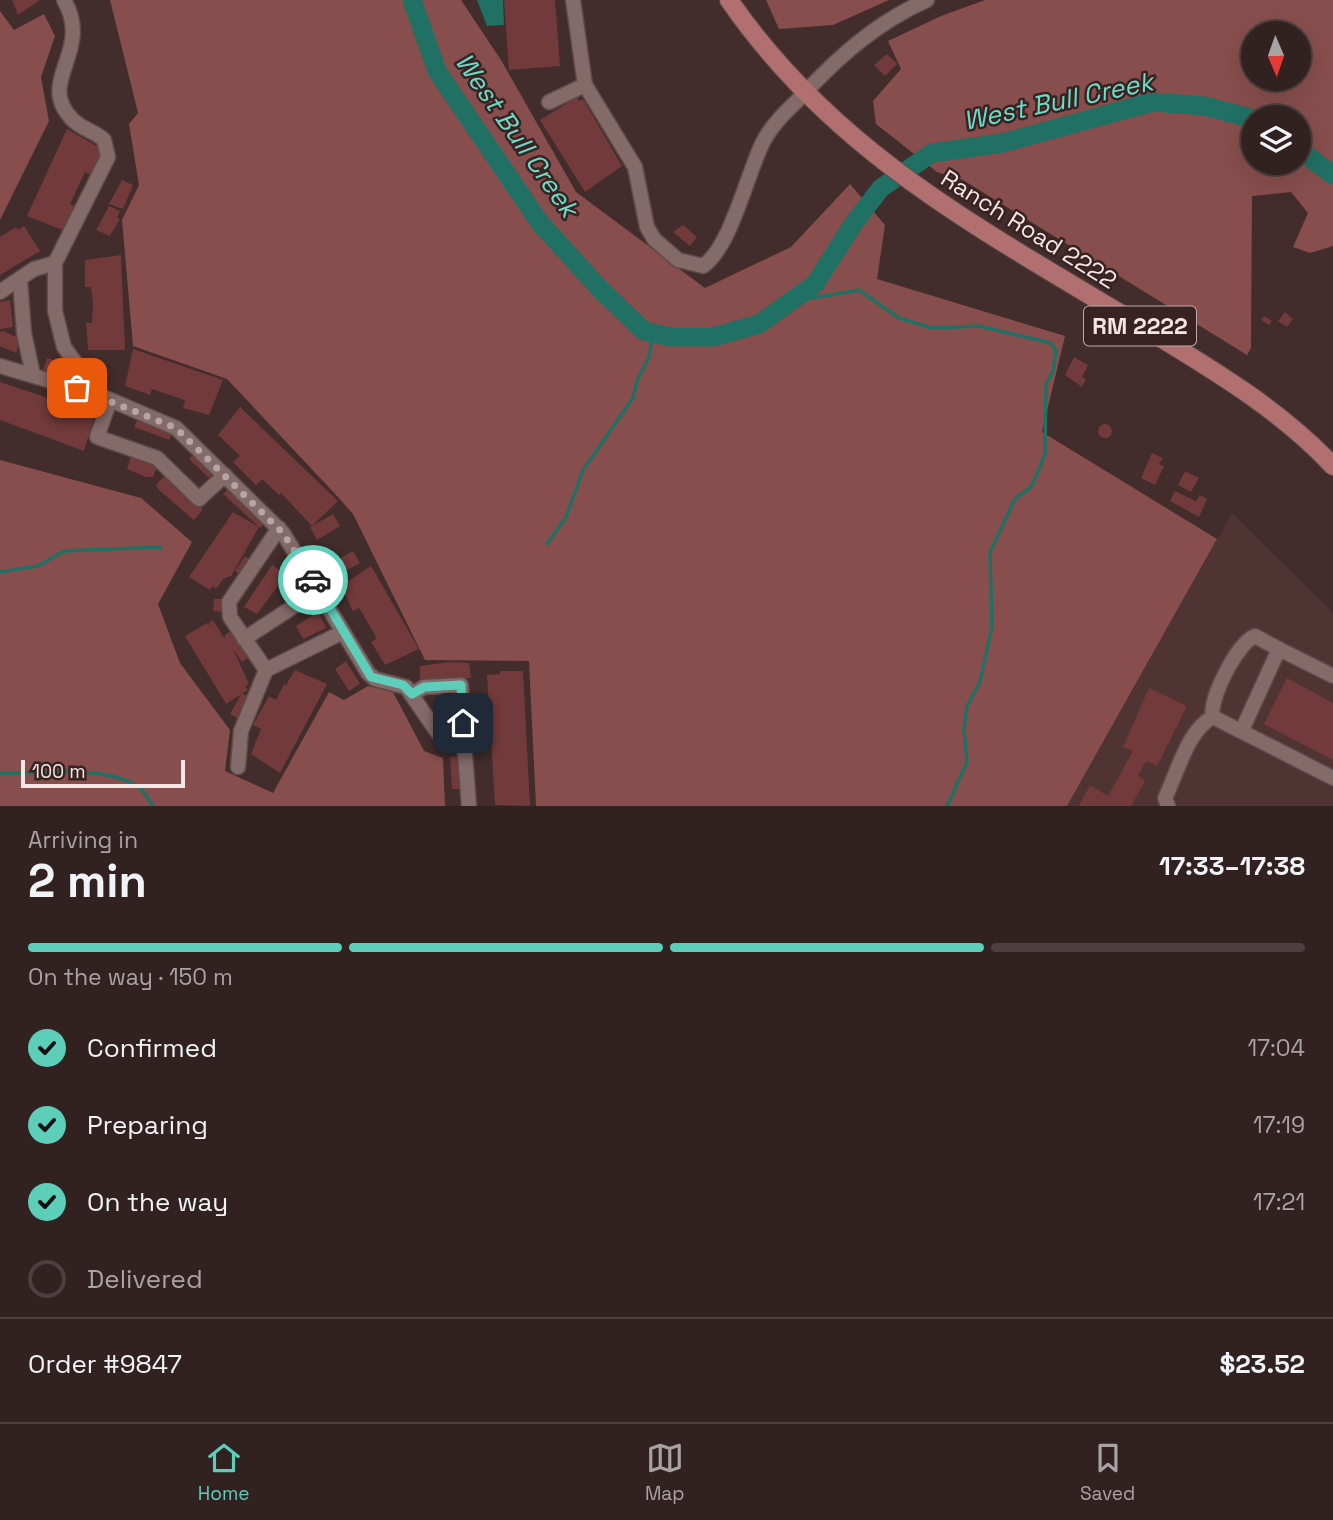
<!DOCTYPE html>
<meta charset="utf-8">
<style>
:root{--surface:#322121;--page:#3a292a;--text:#f1f3f6;--muted:#a8a3a5;--line:#4d3e3f;--accent:#5cceba}
body{margin:0;font-family:"Space Grotesk",sans-serif;background:var(--page);color:var(--text);height:100vh;display:flex;flex-direction:column;font-size:26px;white-space:nowrap}
*{box-sizing:border-box;margin:0}
p{font-size:23px;color:var(--muted)}
.icon{flex:none;width:38px;height:38px;fill:none;stroke:currentColor;stroke-width:2;stroke-linecap:round;stroke-linejoin:round}
.map{position:relative;height:806px;overflow:hidden}
.panel{display:flex;flex-direction:column;background:var(--surface);flex:1}
.panel>*{flex:none}
.needle{width:46px;rotate:178deg}
.controls{position:absolute;left:1241px;top:21px;display:grid;gap:14px}
.controls a{display:grid;place-items:center;width:70px;height:70px;border-radius:50%;background:var(--surface);box-shadow:0 7px 28px #0002,0 0 0 2px var(--line);font-size:35px}
.scale{position:absolute;left:21px;bottom:18px;width:164px;box-sizing:border-box;padding-left:7px;border:4px solid #f5e6e5;border-top:0;font-size:19px;line-height:24px;white-space:nowrap;color:#f5e6e5;-webkit-text-stroke:5px #382222;paint-order:stroke}
.pin{position:absolute;display:grid;place-items:center;width:60px;height:60px;color:#fff;margin:-30px;border-radius:14px;box-shadow:0 4px 10px #0006}
.courier{position:absolute;display:grid;place-items:center;width:70px;height:70px;margin:-35px;border:5px solid #5cceba;border-radius:50%;background:#fff;color:#222;box-shadow:0 2px 9px #0007}
.headline em{font-style:normal;font-weight:800}
.headline div{display:flex;flex-direction:column-reverse}
.headline{display:flex;align-items:center;justify-content:space-between;height:119px;padding:0 28px}
h1{font-size:46px;font-weight:800;line-height:52px}
.bar{display:grid;grid-template-columns:repeat(4,1fr);gap:10px 7px;align-content:center;height:84px;padding:0 28px}
.bar i{height:9px;border-radius:5px;background:var(--line)}
.bar .selected{background:var(--accent)}
.bar p{grid-column:span 4}
.line{display:flex;align-items:center;gap:18px;padding:0 28px;border-top:2px solid var(--line)}
.line div{flex:1}
ol{padding:0 28px;list-style:none}
li{display:flex;align-items:center;gap:21px;height:77px}
li p{margin-inline-start:auto}
li .icon{padding:7px;border-radius:50%;background:var(--accent);color:#111;stroke-width:4}
li:last-child{color:var(--muted)}
li i{width:38px;height:38px;border:4px solid var(--line);border-radius:50%}
.menu{display:flex;justify-content:space-around;align-items:center;height:98px;border-top:2px solid var(--line);background:var(--surface);font-size:19px;color:var(--muted)}
.menu a{display:grid;justify-items:center;gap:4px}
.menu .selected{color:var(--accent)}
.map>svg:first-child{display:block}
</style>
<div class="map">
<svg width="1333" height="806" viewBox="0 0 1333 806">
<rect width="100%" height="100%" fill="#422c2c"/>
<polygon fill="#503433" points="1232,513 1333,613 1333,806 1067,806"/>
<g fill="#874e4d" fill-rule="evenodd">
<polygon points="110,0 461,0 501,60 576,192 705,288 791,247 850,184 885,225 877,279 1065,336 1042,432 1217,539 1067,806 536,806 529,661 425,660 353,514 337,496 227,379 133,346 122,220 139,185 129,124 138,113"/>
<polygon points="766,0 889,0 833,25 779,29"/>
<path d="M985,0h348v246l-23,7 -17,-6 15,-34 -17,-21 -39,4 -1,152 -4,7 -284,-175 -26,-8 -61,-48 -3,-23 28,-32 -13,-28 53,-25zM1298,33v46h-45v-46zM1298,117v46h-45v-46z"/>
<polygon points="0,11 14,30 44,14 55,36 41,77 49,121 0,220"/>
<polygon points="0,460 141,498 192,542 158,604 180,663 230,730 225,771 273,793 329,692 344,700 368,686 393,692 424,751 443,758 445,806 0,806"/>
</g>
<polygon fill="#207063" points="503,0 504,25 487,26 477,0"/>
<g fill="none" stroke-linecap="round" stroke-linejoin="round">
<g stroke="#207063" stroke-width="3.5">
<polyline points="790,302 859,290 899,318 932,328 979,326 1051,343 1056,351 1053,371 1046,385 1045,454 1032,486 1015,499 990,552 992,626 980,682 967,706 964,729 967,762 947,806"/>
<polyline points="547,544 566,517 583,470 633,398 637,381 649,357 653,333"/>
<polyline points="0,572 38,566 64,551 161,547"/>
<path d="M0,773c40,2 106,-10 140,15 5,4 9,13 13,18"/>
</g>
<g stroke="#207063" stroke-width="19">
<polyline points="412,0 437,71 540,223 601,290 644,331 670,337 713,337 759,324 815,284 854,223 881,188 932,153 1003,143 1153,102 1205,106 1253,119"/>
<polyline points="1298,149 1333,175"/>
</g>
</g>
<g fill="#723a3a">
<polygon points="12,0 40,0 18,15"/>
<polygon points="504,0 555,0 560,66 509,70"/>
<polygon points="887,54 897,64 885,76 874,65"/>
<polygon points="577,97 579,101 583,99 622,166 585,192 540,120"/>
<polygon points="67,129 103,150 108,157 91,175 85,172 70,204 76,207 65,231 27,216"/>
<polygon points="122,180 133,185 123,209 109,204"/>
<polygon points="109,206 120,211 117,218 120,219 110,236 96,230"/>
<polygon points="683,225 697,237 690,246 673,232"/>
<polygon points="24,226 40,251 0,275 0,237 16,227 18,230"/>
<polygon points="121,255 125,350 88,350 86,323 92,323 93,304 91,287 85,287 85,260"/>
<polygon points="10,300 13,327 0,329 0,302"/>
<polygon points="1285,312 1293,319 1287,327 1278,321"/>
<polygon points="1264,316 1272,321 1269,325 1261,320"/>
<polygon points="3,331 21,339 16,353 0,346 0,332"/>
<polygon points="133,349 223,380 209,415 183,408 185,401 182,399 152,389 150,395 125,386"/>
<polygon points="1074,357 1088,365 1082,377 1086,379 1082,387 1065,375"/>
<polygon points="47,358 73,366 68,380 43,370"/>
<polygon points="0,382 95,414 84,451 0,420"/>
<polygon points="240,407 338,501 312,526 281,493 279,495 262,479 256,485 233,462 240,456 218,435"/>
<polygon points="138,419 173,431 169,440 134,427"/>
<circle cx="1105" cy="431" r="7"/>
<polygon points="195,452 215,471 209,478 189,459"/>
<polygon points="1152,453 1163,458 1159,464 1164,466 1155,485 1141,478"/>
<polygon points="132,454 158,464 153,477 146,477 127,469"/>
<polygon points="1185,471 1199,478 1191,492 1178,485"/>
<polygon points="166,474 203,509 194,520 159,490 156,485"/>
<polygon points="230,487 266,522 260,528 223,494"/>
<polygon points="1175,491 1196,501 1200,495 1207,499 1199,517 1170,501"/>
<polygon points="233,512 259,527 231,576 223,579 216,589 212,586 210,590 189,577"/>
<polygon points="333,514 340,526 317,540 310,527"/>
<polygon points="353,551 360,563 337,576 329,564"/>
<polygon points="245,556 253,561 242,576 235,571"/>
<polygon points="272,565 284,573 283,579 257,614 244,607"/>
<polygon points="371,566 419,649 385,665 371,642 376,639 375,635 361,611 359,608 353,611 341,586"/>
<polygon points="214,599 223,599 222,612 213,611"/>
<polygon points="313,615 320,615 326,628 303,639 296,626"/>
<polygon points="213,620 225,639 225,635 233,629 250,657 242,662 233,649 249,684 245,686 248,690 226,704 185,636 207,623 211,626 209,623"/>
<polygon points="346,661 360,684 349,691 335,669"/>
<polygon points="450,662 469,663 471,678 420,680 420,666"/>
<polygon points="295,670 327,684 280,773 251,754 261,729 253,725 269,696 276,700 284,684 286,685"/>
<polygon points="500,671 523,671 530,806 495,805 487,675 500,674"/>
<polygon points="1287,678 1333,703 1333,760 1264,724"/>
<polygon points="1149,688 1187,706 1157,766 1146,761 1138,776 1145,781 1131,806 1079,806 1090,785 1108,796 1133,751 1123,747"/>
<polygon points="242,693 250,698 239,719 230,714"/>
<polygon points="456,701 458,728 449,729 447,702"/>
<polygon points="459,756 460,789 452,789 450,757"/>
</g>
<g fill="none" stroke-linecap="round" stroke-linejoin="round">
<defs>
<g id="minor">
<path d="M64,0c30,52 -29,81 8,119 9,10 23,12 32,21l4,17 -53,106v48l9,36 35,48 77,33 107,105 85,140 7,6 31,8 34,49 24,6 5,64"/>
<path d="M573,0l12,85 50,82 12,60 7,12 24,21 25,6c28,-19 44,-92 60,-124 8,-16 21,-29 34,-41 39,-42 78,-78 130,-101"/>
<polyline points="549,102 585,85"/>
<polyline points="20,280 24,333 33,375"/>
<polyline points="0,292 34,269 55,263"/>
<polyline points="0,366 98,395"/>
<polyline points="110,400 97,437 157,458 199,499 225,475"/>
<polyline points="279,528 229,602 230,617 266,670 343,632"/>
<polyline points="244,639 319,590"/>
<polyline points="412,694 424,687 461,685 464,742"/>
<path d="M1213,717c-5,-17 25,-75 42,-81l24,13"/>
<polyline points="1242,730 1279,649 1333,676"/>
<polyline points="238,767 241,731 266,670"/>
<path d="M1168,806l-3,-8c12,-24 23,-69 48,-81l120,61"/>
</g>
<path id="major" d="M729,0c107,155 256,231 412,326 67,41 138,82 192,140"/>
</defs>
<use href="#minor" stroke="#5d4b4a" stroke-width="17"/>
<use href="#major" stroke="#5d4b4a" stroke-width="20"/>
<use href="#minor" stroke="#846a69" stroke-width="14"/>
<use href="#major" stroke="#b16f6f" stroke-width="18"/>
</g>
<g fill="none" stroke-linecap="round" stroke-linejoin="round">
<polyline stroke="#b6a5a4" stroke-width="7" stroke-dasharray="0 12.6" points="77,388 176,428 283,533 313,580"/>
<polyline stroke="#5cceba" stroke-width="9" points="313,580 371,677 403,685 412,694 424,687 461,685 463,723"/>
</g>
<g text-anchor="middle" dominant-baseline="central" stroke-width="5" stroke-linejoin="round" paint-order="stroke">
<rect fill="#382222" stroke="#bcabaa" stroke-width="2" x="1084" y="306.5" width="112" height="39" rx="5"/>
<g font-size="23" font-weight="bold" fill="#f5e6e5">
<text x="1140" y="326">RM 2222</text>
</g>
<g font-size="24" fill="#f5e6e5" stroke="#382222">
<text transform="translate(1029 229) rotate(32)">Ranch Road 2222</text>
</g>
<g font-size="26" font-style="italic" fill="#6bdcc7" stroke="#382222">
<text transform="translate(1058 101) rotate(-12)">West Bull Creek</text>
<text transform="translate(517 135) rotate(55)">West Bull Creek</text>
</g>
</g>
</svg>
<div class="controls">
<a><svg class="needle" viewBox="-14 -14 28 28"><path d="M0-13l5 13h-10z" fill="#e53935"/><path d="M0 13l5-13h-10z" fill="#a8a3a5"/></svg></a>
<a><svg class="icon" aria-label="layers" viewBox="0 0 24 24"><path d="M12 4l9 5-9 5-9-5zM3 14l9 5 9-5"/></svg></a>
</div>
<div class="scale">100 m</div>
<div class="pin" style="left:77px;top:388px;background:#ea580c"><svg class="icon" aria-label="bag" viewBox="0 0 24 24"><path d="M5 8h14l-1 12H6zM9 8a3 3 0 0 1 6 0"/></svg></div>
<div class="pin" style="left:463px;top:723px;background:#1f2937"><svg class="icon" aria-label="home" viewBox="0 0 24 24"><path d="M3 11l9-7 9 7M6 9v11h12V9"/></svg></div>
<div class="courier" style="left:313px;top:580px"><svg class="icon" aria-label="car" viewBox="0 0 24 24"><path d="M5 17H2v-5l4-1 3-4h7l3 4 3 1v5h-3M9 17h6M6 11h13"/><circle cx="7" cy="17" r="2"/><circle cx="17" cy="17" r="2"/></svg></div>
</div>
<section class="panel">
<div class="headline"><div><h1>2 min</h1><p>Arriving in</p></div><em>17:33–17:38</em></div>
<div class="bar"><i class="selected"></i><i class="selected"></i><i class="selected"></i><i></i><p>On the way · 150 m</p></div>
<ol>
<li><svg class="icon" aria-label="check" viewBox="0 0 24 24"><path d="M5 12l5 5 9-10"/></svg>Confirmed<p>17:04</p></li>
<li><svg class="icon" aria-label="check" viewBox="0 0 24 24"><path d="M5 12l5 5 9-10"/></svg>Preparing<p>17:19</p></li>
<li><svg class="icon" aria-label="check" viewBox="0 0 24 24"><path d="M5 12l5 5 9-10"/></svg>On the way<p>17:21</p></li>
<li><i></i>Delivered</li>
</ol>
<div class="line" style="height:91px"><div>Order #9847</div><b>$23.52</b></div>
</section>
<nav class="menu">
<a class="selected"><svg class="icon" aria-label="home" viewBox="0 0 24 24"><path d="M3 11l9-7 9 7M6 9v11h12V9"/></svg>Home</a>
<a><svg class="icon" aria-label="map" viewBox="0 0 24 24"><path d="M3 6l6-2 6 2 6-2v14l-6 2-6-2-6 2zM9 4v14M15 6v14"/></svg>Map</a>
<a><svg class="icon" aria-label="saved" viewBox="0 0 24 24"><path d="M7 4h10v16l-5-4-5 4z"/></svg>Saved</a>
</nav>
